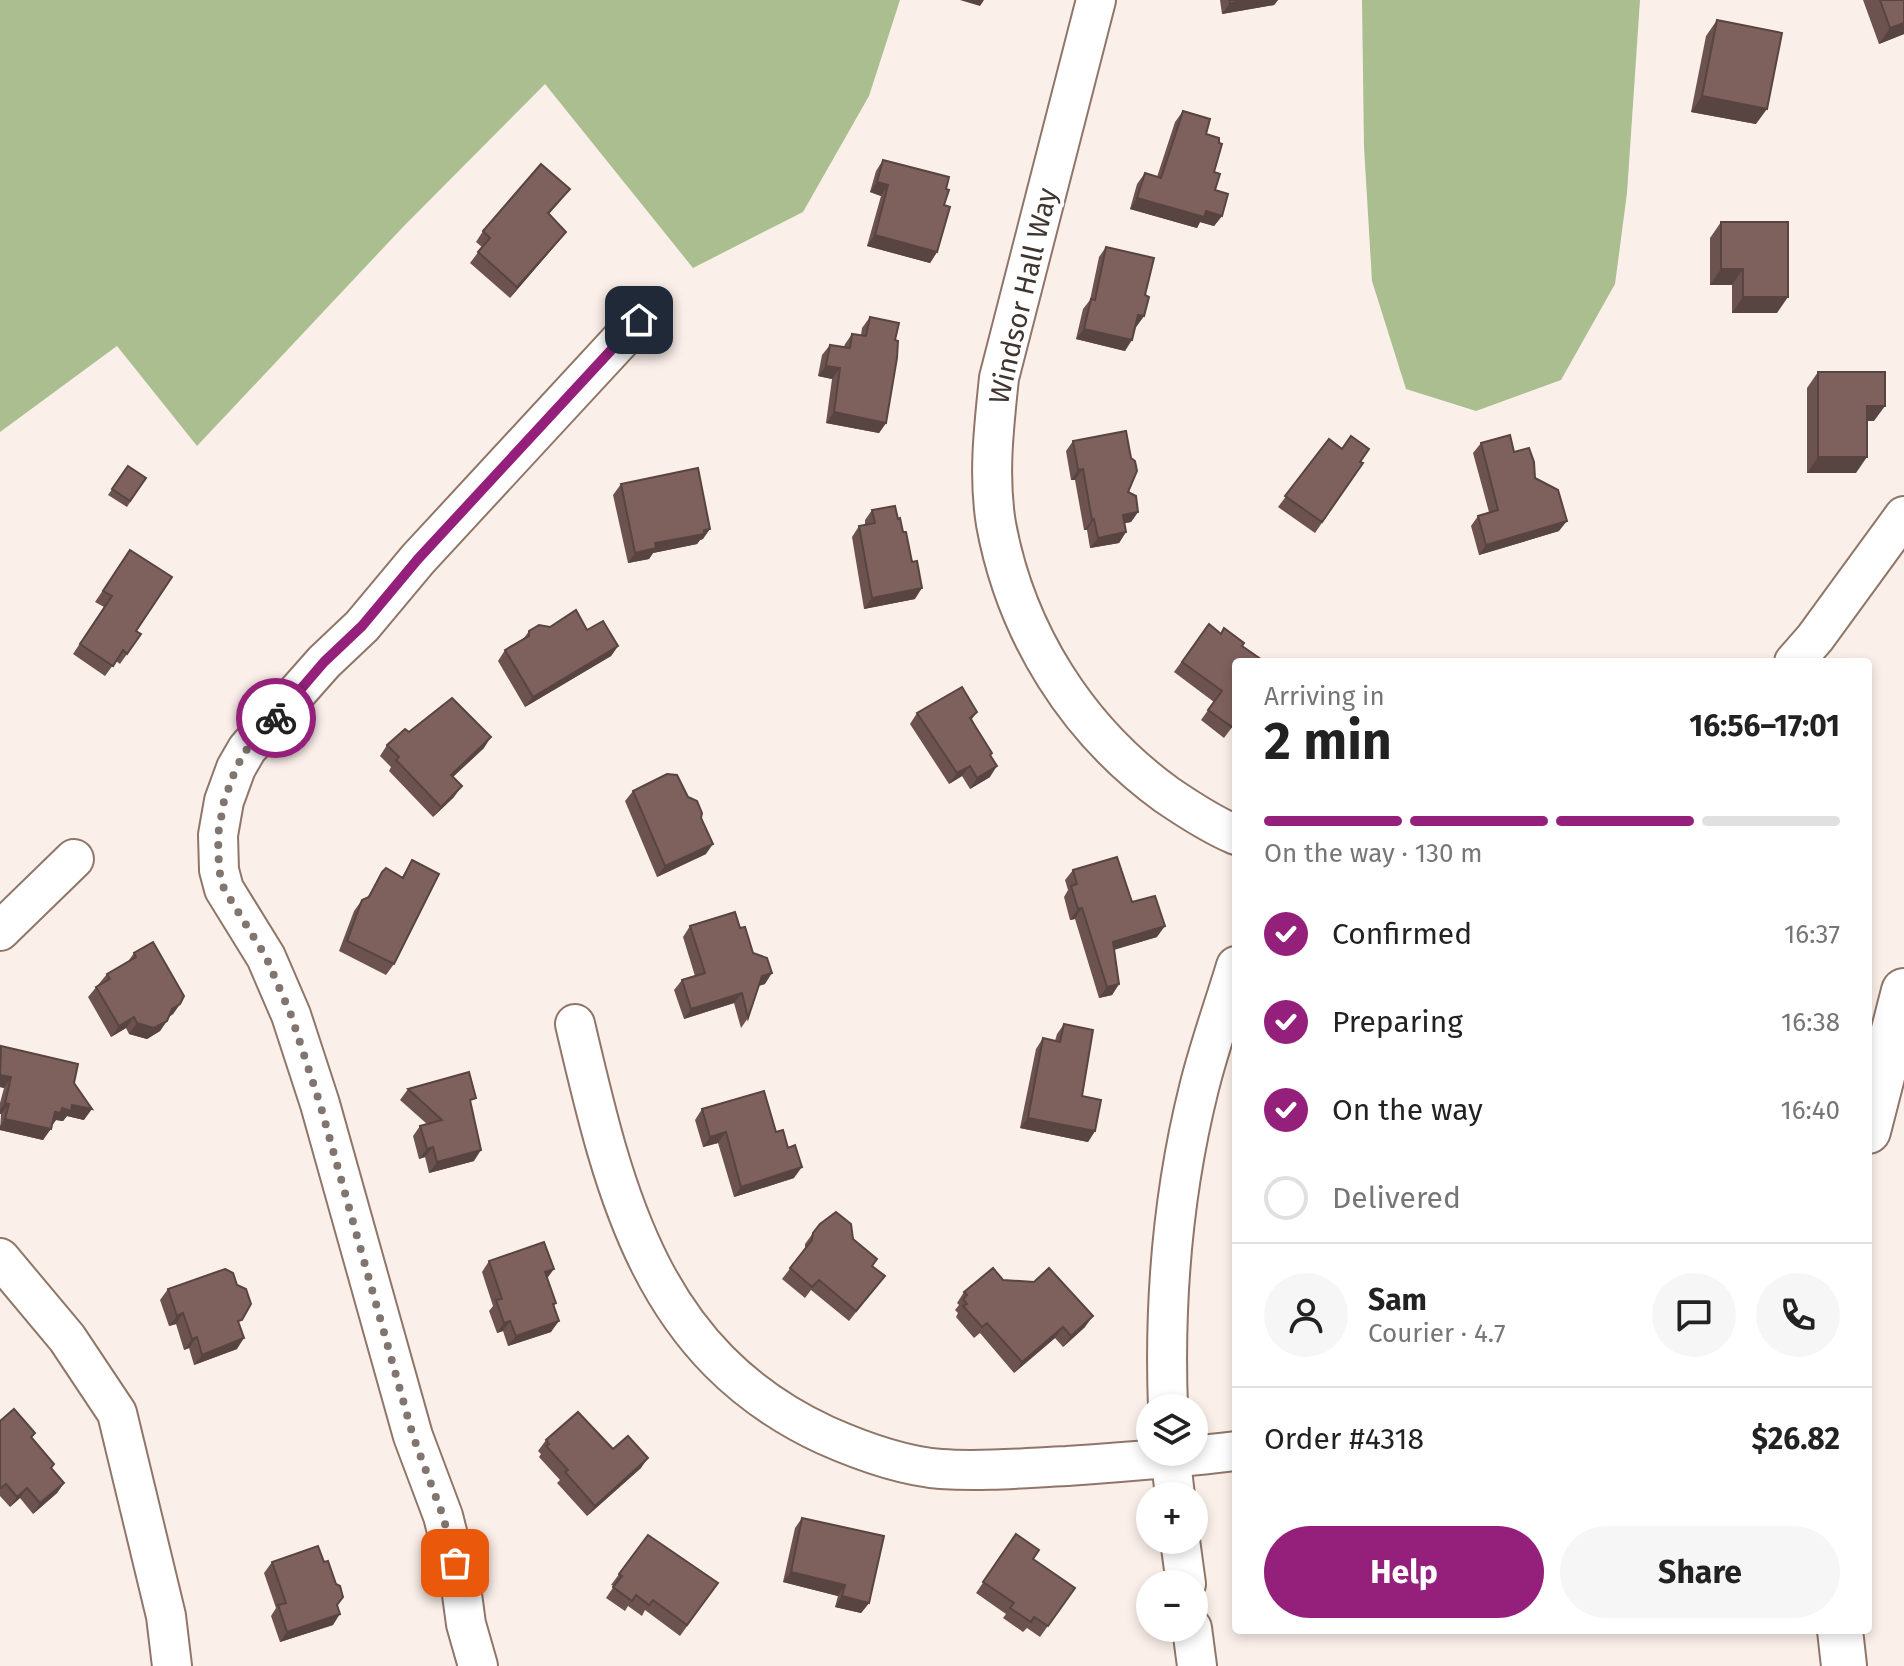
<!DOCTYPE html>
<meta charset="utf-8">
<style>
:root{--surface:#fff;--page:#f6f6f6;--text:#222;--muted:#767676;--line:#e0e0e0;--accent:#95207c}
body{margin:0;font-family:"Fira Sans",sans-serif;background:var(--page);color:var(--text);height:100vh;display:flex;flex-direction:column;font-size:30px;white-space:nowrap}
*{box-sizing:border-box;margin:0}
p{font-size:26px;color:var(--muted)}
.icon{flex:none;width:44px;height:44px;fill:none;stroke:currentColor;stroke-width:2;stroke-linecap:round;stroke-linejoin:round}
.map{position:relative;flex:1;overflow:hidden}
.drawer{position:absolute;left:1232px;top:658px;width:640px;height:976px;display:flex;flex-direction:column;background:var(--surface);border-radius:8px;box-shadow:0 4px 12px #0003}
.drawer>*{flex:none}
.tools{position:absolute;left:1136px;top:1394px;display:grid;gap:16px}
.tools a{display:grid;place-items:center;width:72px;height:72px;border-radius:50%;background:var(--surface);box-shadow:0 4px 12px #0003;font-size:40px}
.pin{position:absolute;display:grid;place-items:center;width:68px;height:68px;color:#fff;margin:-34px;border-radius:16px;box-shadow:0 4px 12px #0006}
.courier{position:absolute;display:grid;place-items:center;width:80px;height:80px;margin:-40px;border:6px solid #95207c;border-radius:50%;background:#fff;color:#222;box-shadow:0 2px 10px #0007}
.overview em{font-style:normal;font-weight:700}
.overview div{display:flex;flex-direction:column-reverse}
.overview{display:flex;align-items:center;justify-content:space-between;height:136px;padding:0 32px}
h1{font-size:52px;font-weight:700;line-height:60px}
.bar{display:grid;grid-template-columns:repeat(4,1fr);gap:12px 8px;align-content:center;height:96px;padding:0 32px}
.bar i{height:10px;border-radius:6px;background:var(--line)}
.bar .current{background:var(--accent)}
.bar p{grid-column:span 4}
.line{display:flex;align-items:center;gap:20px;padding:0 32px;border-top:2px solid var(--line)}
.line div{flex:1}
.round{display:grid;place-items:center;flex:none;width:84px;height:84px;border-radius:42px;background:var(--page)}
ol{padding:0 32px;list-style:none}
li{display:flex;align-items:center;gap:24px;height:88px}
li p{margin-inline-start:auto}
li .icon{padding:8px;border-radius:50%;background:var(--accent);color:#fff;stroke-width:4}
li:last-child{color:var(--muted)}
li i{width:44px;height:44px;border:4px solid var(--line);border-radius:50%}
.action{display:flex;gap:16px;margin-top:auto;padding:16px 32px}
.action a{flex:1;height:92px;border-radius:48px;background:var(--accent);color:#fff;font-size:32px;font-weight:700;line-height:92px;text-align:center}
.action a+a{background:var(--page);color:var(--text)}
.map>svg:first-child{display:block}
</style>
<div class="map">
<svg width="1904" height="1666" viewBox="0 0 1904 1666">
<rect width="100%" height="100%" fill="#fbefe9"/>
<g fill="#abbe90">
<polygon points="0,0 900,0 869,96 803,212 693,268 545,84 402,228 197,446 117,346 0,432"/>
<polygon points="1362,0 1640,0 1627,193 1615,284 1561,380 1476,411 1406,389 1372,281 1364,147"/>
</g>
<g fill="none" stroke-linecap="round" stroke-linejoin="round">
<defs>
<g id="minor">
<path d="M1096,0l-97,378c-5,48 -11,97 -3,146 20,109 81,206 171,271 22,15 45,30 69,40"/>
<polyline points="1794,662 1815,638 1904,516"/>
<polyline points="0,931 74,859"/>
<path d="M575,1024c40,171 76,330 250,411 36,16 76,31 116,34 42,3 84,-1 126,-3 57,-4 113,-8 169,-15"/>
<polyline points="0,1258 67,1338 117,1413 166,1616 172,1666"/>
<path d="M1168,1408c-4,-107 5,-216 31,-320 10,-41 25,-82 37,-122"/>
<polyline points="1170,1452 1175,1496"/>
<polyline points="1180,1540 1186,1584"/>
<polyline points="1192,1628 1197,1666"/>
<polyline points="478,1666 466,1624 461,1587 443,1516 413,1436 320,1104 291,1015 266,957 224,889 219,870 218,835 224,801 236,768 247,749 324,662 362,626 418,559 639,320"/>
</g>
<g id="highway">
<polyline points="1868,1131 1904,991"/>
<polyline points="1840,1630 1844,1666"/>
</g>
</defs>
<use href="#minor" stroke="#8f7668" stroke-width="42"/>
<use href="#highway" stroke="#8f7668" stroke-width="48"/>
<use href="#minor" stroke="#fff" stroke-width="38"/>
<use href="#highway" stroke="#fff" stroke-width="44"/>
</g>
<g fill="#6c5350">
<polygon points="1220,0 1278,0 1274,5 1222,14"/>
<polygon points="1863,0 1904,0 1904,34 1879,44"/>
<polygon points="1717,20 1756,124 1691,112 1706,36"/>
<polygon points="1183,111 1206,134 1214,172 1215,190 1222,216 1214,226 1200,222 1197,228 1130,209 1137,184 1145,173 1157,177 1175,122"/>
<polygon points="883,160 946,189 937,252 930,263 867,246 881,196 870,192 876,171"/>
<polygon points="562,199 549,214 558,242 510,298 470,263 482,247 476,242 483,231"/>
<polygon points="1721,222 1777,313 1732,313 1732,285 1710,285 1710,238"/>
<polygon points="1106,247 1145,295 1144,316 1136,327 1125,351 1076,339 1083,309 1090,300 1099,257"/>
<polygon points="870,317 895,340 886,423 879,433 826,423 832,379 818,376 822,355 830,345 844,347 845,344 852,334 861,335 862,328"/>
<polygon points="1818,372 1874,421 1867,421 1856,473 1807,473 1807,388"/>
<polygon points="1329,439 1363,463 1315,533 1278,507"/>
<polygon points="1073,441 1128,492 1138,512 1131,522 1124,523 1126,532 1119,543 1090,548 1087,530 1084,530 1075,480 1071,480 1066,451"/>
<polygon points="1481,443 1514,452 1535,478 1559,531 1479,555 1471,526 1478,516 1489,512 1473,453"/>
<polygon points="128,466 146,478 127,507 108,495"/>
<polygon points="621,484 703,539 700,540 697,544 653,553 649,559 628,563 613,495"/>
<polygon points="872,510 898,519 912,562 915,599 864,609 852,537 859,526 865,525 865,520"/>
<polygon points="130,550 136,631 127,654 120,664 116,661 105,676 73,654 104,607 95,602"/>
<polygon points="1209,624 1221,634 1242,646 1236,722 1224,738 1201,720 1214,702 1174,672"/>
<polygon points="587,630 618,646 611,656 525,707 498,661 505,650 524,638 529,631"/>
<polygon points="977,712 972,719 991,755 990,777 970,789 962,776 949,784 910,724 917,713"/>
<polygon points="409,732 484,748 453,777 454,797 433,817 389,771 391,767 380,756 387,745"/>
<polygon points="633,791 688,797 701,818 706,854 657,877 625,801"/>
<polygon points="412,860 394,964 386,975 339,951 354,911 362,900 367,898 382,872 402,877"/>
<polygon points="1073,870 1132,902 1157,937 1114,950 1119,984 1112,995 1099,998 1075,919 1070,920 1064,897 1068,890 1065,880"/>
<polygon points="690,926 740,928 753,953 765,984 759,986 748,1018 741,1028 734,1003 684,1019 674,990 682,980 695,976 683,937"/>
<polygon points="134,953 180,1004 173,1014 169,1017 160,1031 147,1039 129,1034 126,1028 111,1037 88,997 107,974 127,963"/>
<polygon points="1064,1024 1082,1096 1095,1131 1088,1142 1020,1128 1036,1049 1043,1038 1055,1041 1057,1034"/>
<polygon points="1,1046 74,1083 84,1120 67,1116 63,1121 56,1120 53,1124 52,1124 43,1140 0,1130 1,1114 0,1114 0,1103 4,1088 0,1087 0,1048"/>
<polygon points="408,1089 471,1106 474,1161 429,1173 425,1157 419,1159 413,1136 420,1126 427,1124 400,1100"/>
<polygon points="702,1109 776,1132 794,1178 734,1197 718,1143 703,1147 695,1120"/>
<polygon points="813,1233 853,1239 873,1266 877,1286 849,1321 811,1290 805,1298 782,1279 805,1249 805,1244"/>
<polygon points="489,1261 547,1279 556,1303 554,1306 551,1332 508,1346 503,1331 497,1333 489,1311 493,1306 482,1272"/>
<polygon points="1003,1280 1085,1327 1063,1347 1055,1338 1014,1373 980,1333 974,1338 956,1317 958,1313 955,1310 959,1305 957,1303 964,1292"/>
<polygon points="168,1289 239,1324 237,1349 194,1365 189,1348 184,1350 176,1324 169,1326 160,1300"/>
<polygon points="0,1421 35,1433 32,1438 54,1464 51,1469 64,1483 57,1493 33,1514 20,1498 10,1507 0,1496"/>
<polygon points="546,1440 613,1449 641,1468 587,1516 557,1483 560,1480 539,1457 541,1454 538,1451"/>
<polygon points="802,1518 869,1603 861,1613 835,1607 838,1596 783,1582 795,1528"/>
<polygon points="1016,1534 1033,1559 1075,1588 1040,1637 1027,1628 1023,1632 1003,1618 1006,1614 976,1593"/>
<polygon points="648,1535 718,1583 680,1636 645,1610 642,1616 628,1606 625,1611 606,1598 614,1586 611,1585"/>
<polygon points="272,1562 324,1562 336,1584 337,1605 333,1625 280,1642 271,1616 276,1608 264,1573"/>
</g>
<g fill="#584441">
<polygon points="960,0 984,0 980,6"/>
<polygon points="1247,0 1278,0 1274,5 1222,14 1230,3"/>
<polygon points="1904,23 1904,34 1879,44 1890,28"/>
<polygon points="1702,96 1767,109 1756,124 1691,112"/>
<polygon points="877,182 888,185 881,196 870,192"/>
<polygon points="1137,198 1206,211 1222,216 1214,226 1200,222 1197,228 1130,209"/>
<polygon points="566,232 558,242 510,298 517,287"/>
<polygon points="875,235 937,252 930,263 867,246"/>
<polygon points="1721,269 1743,269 1732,285 1710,285"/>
<polygon points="1743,297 1788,297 1777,313 1732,313"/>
<polygon points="1138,315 1144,316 1136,327 1131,326"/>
<polygon points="1084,329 1132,340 1125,351 1076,339"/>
<polygon points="826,366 840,368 832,379 818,376"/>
<polygon points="1867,406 1885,406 1874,421 1856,421"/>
<polygon points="834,412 886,423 879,433 826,423"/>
<polygon points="1818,457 1867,457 1856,473 1807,473"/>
<polygon points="1083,469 1075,480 1071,480 1078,470"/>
<polygon points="1138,512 1131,522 1115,525 1123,515"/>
<polygon points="1094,519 1087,530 1084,530 1092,520"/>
<polygon points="1567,521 1559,531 1479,555 1486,545"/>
<polygon points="710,529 703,539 700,540 697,544 653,553 649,559 628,563 635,553 655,543"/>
<polygon points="1126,532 1119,543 1090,548 1098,538"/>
<polygon points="922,588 915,599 864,609 872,598"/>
<polygon points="618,646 611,656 525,707 533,697"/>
<polygon points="491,737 484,748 444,785 451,775"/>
<polygon points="970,766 962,776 949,784 957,773"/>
<polygon points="997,766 990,777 970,789 977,778"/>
<polygon points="462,786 454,797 433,817 441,807"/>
<polygon points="713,844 706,854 657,877 665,866"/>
<polygon points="1082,908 1075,919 1070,920 1078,909"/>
<polygon points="1165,926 1157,937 1105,952 1113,942"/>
<polygon points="772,973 765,984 754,987 762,976"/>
<polygon points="1119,984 1112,995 1099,998 1107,987"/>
<polygon points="742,993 734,1003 684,1019 691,1009"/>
<polygon points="180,1004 173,1014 164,1020 172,1009"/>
<polygon points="134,1017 126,1028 111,1037 119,1026"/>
<polygon points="167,1021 160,1031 147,1039 129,1034 137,1023"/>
<polygon points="0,1075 11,1077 4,1088 0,1087"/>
<polygon points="5,1103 9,1104 1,1114 0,1114 0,1110"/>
<polygon points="72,1105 92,1109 84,1120 67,1116 63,1121 56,1120 53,1124 47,1123 55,1112"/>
<polygon points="1028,1118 1095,1131 1088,1142 1020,1128"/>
<polygon points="5,1119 51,1129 43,1140 0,1130 0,1126"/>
<polygon points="726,1132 718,1143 703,1147 710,1137"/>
<polygon points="433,1147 425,1157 419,1159 427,1149"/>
<polygon points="481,1150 474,1161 429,1173 437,1162"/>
<polygon points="802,1167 794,1178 734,1197 741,1187"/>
<polygon points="554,1269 546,1280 545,1272"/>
<polygon points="183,1313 176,1324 169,1326 177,1316"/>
<polygon points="1093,1316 1085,1327 1063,1347 1071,1336"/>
<polygon points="510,1321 503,1331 497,1333 504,1323"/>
<polygon points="559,1321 551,1332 508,1346 516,1336"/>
<polygon points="1063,1327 1055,1338 1014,1373 1022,1362"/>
<polygon points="197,1337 189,1348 184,1350 192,1339"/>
<polygon points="244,1338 237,1349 194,1365 202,1355"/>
<polygon points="648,1458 641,1468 587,1516 595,1506"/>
<polygon points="64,1483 57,1493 33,1514 40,1503"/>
<polygon points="27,1488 20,1498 10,1507 17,1497"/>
<polygon points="791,1572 845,1585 838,1596 783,1582"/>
<polygon points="842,1596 869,1603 861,1613 835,1607"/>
<polygon points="340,1614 333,1625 280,1642 287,1632"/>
</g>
<g fill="#7e615d" stroke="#584441" stroke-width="2">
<polygon points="1229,0 1247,0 1230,3"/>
<polygon points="1880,0 1904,0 1904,23 1890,28"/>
<polygon points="1717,20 1782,33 1767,109 1702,96"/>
<polygon points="1183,111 1210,119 1206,134 1219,138 1219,143 1222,144 1214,172 1220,174 1215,190 1228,194 1222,216 1206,211 1204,217 1137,198 1145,173 1161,178"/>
<polygon points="883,160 949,177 946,189 949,190 944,205 950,207 937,252 875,235 888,185 877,182"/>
<polygon points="541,164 570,189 548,213 566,232 517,287 478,252 490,238 483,231"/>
<polygon points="1721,222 1788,222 1788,297 1743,297 1743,269 1721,269"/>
<polygon points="1106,247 1154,258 1145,295 1149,297 1144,316 1138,315 1132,340 1084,329 1091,299 1095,300"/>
<polygon points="870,317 899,323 895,340 898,341 897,358 886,423 834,412 840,368 826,366 830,345 850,348 852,334 866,336"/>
<polygon points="1818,372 1885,372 1885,406 1867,406 1867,457 1818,457"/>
<polygon points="1126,431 1131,458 1135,461 1137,471 1128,492 1136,496 1138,512 1123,515 1126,532 1098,538 1094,519 1092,520 1083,469 1078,470 1073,441"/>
<polygon points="1510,435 1514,452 1529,448 1534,462 1535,478 1558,490 1567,521 1486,545 1478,516 1498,510 1481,443"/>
<polygon points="1351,436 1369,449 1360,462 1363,463 1322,522 1285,496 1329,439 1342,449"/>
<polygon points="128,466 146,478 130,501 112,489"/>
<polygon points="698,468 710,529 704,530 704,534 655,543 656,548 635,553 621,484"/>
<polygon points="895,506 898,519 900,518 903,532 906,532 912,562 917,561 922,588 872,598 859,526 875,523 872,510"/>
<polygon points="130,550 172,577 136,631 141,634 127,654 123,650 113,666 80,644 112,596 103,591"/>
<polygon points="576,610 587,630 603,621 618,646 533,697 505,650 529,636 529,631 539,625 550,627"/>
<polygon points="1209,624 1221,634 1224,628 1244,643 1242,646 1265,662 1236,662 1236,721 1232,727 1208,710 1222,691 1182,662"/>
<polygon points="962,687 977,712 970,718 992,753 990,755 997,766 977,778 970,766 957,773 917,713"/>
<polygon points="452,698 491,737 451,775 462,786 441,807 396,760 399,757 387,745 405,729 409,732"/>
<polygon points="667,774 677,775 688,797 697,801 702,813 701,818 713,844 665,866 633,791"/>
<polygon points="1117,857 1132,902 1155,896 1165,926 1113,942 1119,984 1107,987 1082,908 1078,909 1071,886 1077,884 1073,870"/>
<polygon points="412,860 439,874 394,964 347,941 362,900 369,897 382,872 386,868 403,878"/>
<polygon points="735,912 740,928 745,927 753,953 767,958 772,973 762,976 748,1018 742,993 691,1009 682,980 705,973 690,926"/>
<polygon points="153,942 184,996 180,1004 172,1009 167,1021 154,1028 137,1023 134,1017 119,1026 96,987 110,979 107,974 136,957 134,953"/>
<polygon points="1064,1024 1093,1030 1082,1096 1101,1100 1095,1131 1028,1118 1043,1038 1060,1042"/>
<polygon points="1,1046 78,1064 74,1083 92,1109 72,1105 71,1111 62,1108 61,1113 55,1112 51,1129 5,1119 9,1104 5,1103 11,1077 0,1075"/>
<polygon points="469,1072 476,1098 470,1100 481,1150 437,1162 433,1147 427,1149 420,1126 442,1120 408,1089"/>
<polygon points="764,1091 776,1132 783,1130 788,1148 795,1145 802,1167 741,1187 726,1132 710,1137 702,1109"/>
<polygon points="836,1212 851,1224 853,1239 877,1259 872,1266 885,1276 856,1311 819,1280 812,1287 790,1268 812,1240 813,1233 820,1224"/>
<polygon points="544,1242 554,1269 545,1272 556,1303 553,1304 559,1321 516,1336 510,1321 504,1323 496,1300 502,1299 489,1261"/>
<polygon points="993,1268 1003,1280 1034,1282 1049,1268 1093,1316 1071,1336 1063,1327 1022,1362 987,1323 982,1327 963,1306 967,1304 963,1299 967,1295 964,1292"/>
<polygon points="225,1269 233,1273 237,1285 246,1289 251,1304 242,1320 238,1321 244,1338 202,1355 197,1337 192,1339 183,1313 177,1316 168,1289"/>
<polygon points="14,1409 35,1433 31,1437 54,1464 51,1468 64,1483 40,1503 27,1488 17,1497 6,1484 1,1488 0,1487 0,1421"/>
<polygon points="578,1412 613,1449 628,1436 648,1458 595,1506 565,1472 568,1470 546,1446 549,1444 546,1440"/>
<polygon points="802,1518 884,1536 869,1603 842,1596 845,1585 791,1572"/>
<polygon points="1016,1534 1039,1550 1033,1559 1075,1588 1048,1626 1034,1617 1031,1622 1010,1608 1014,1603 983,1582"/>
<polygon points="648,1535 718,1583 687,1625 653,1600 649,1605 636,1595 632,1601 613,1587 622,1576 619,1574"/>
<polygon points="318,1546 324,1562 328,1561 336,1584 340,1586 343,1597 337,1605 340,1614 287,1632 278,1605 286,1603 272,1562"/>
</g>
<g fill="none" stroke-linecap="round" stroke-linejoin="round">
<polyline stroke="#81756f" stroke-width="8" stroke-dasharray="0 14.4" points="276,718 247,749 236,768 224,801 218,835 219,870 224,889 266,957 291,1015 320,1104 413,1436 443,1516 455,1563"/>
<polyline stroke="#95207c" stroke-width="10" points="276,718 324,662 362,626 418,559 639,320"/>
</g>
<g text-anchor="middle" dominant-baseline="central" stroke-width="8" stroke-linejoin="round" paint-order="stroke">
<g font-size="28" fill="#3f342e" stroke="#fff">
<text transform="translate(1023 296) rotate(-77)">Windsor Hall Way</text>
</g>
</g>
</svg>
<div class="tools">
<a><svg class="icon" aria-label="layers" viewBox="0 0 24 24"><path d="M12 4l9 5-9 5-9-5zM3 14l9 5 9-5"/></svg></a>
<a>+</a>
<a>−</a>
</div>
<div class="pin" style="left:455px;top:1563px;background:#ea580c"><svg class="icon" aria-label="bag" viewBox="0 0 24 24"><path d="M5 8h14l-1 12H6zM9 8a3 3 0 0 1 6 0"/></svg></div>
<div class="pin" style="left:639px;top:320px;background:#1f2937"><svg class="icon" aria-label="home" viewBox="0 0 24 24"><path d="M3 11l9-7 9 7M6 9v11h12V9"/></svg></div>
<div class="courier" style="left:276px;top:718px"><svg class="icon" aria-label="bike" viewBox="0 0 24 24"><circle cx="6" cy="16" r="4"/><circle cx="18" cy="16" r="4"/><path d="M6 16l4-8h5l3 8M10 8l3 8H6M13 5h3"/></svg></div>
<section class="drawer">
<div class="overview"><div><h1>2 min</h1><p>Arriving in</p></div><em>16:56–17:01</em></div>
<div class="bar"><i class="current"></i><i class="current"></i><i class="current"></i><i></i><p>On the way · 130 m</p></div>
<ol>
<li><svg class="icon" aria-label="check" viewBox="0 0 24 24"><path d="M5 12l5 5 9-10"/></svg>Confirmed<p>16:37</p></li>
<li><svg class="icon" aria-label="check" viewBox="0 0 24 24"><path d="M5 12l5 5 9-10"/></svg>Preparing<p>16:38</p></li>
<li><svg class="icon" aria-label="check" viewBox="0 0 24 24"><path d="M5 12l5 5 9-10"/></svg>On the way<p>16:40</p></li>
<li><i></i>Delivered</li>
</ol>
<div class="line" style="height:144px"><a class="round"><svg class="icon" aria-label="person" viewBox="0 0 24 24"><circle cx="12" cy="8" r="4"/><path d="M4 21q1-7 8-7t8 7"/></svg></a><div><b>Sam</b><p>Courier · 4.7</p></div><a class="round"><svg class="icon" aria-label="chat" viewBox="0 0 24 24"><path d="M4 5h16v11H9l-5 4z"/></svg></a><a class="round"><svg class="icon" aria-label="phone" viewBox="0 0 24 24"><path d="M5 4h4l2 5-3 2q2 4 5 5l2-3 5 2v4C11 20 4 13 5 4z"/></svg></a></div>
<div class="line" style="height:104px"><div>Order #4318</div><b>$26.82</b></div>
<div class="action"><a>Help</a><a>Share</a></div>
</section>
</div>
